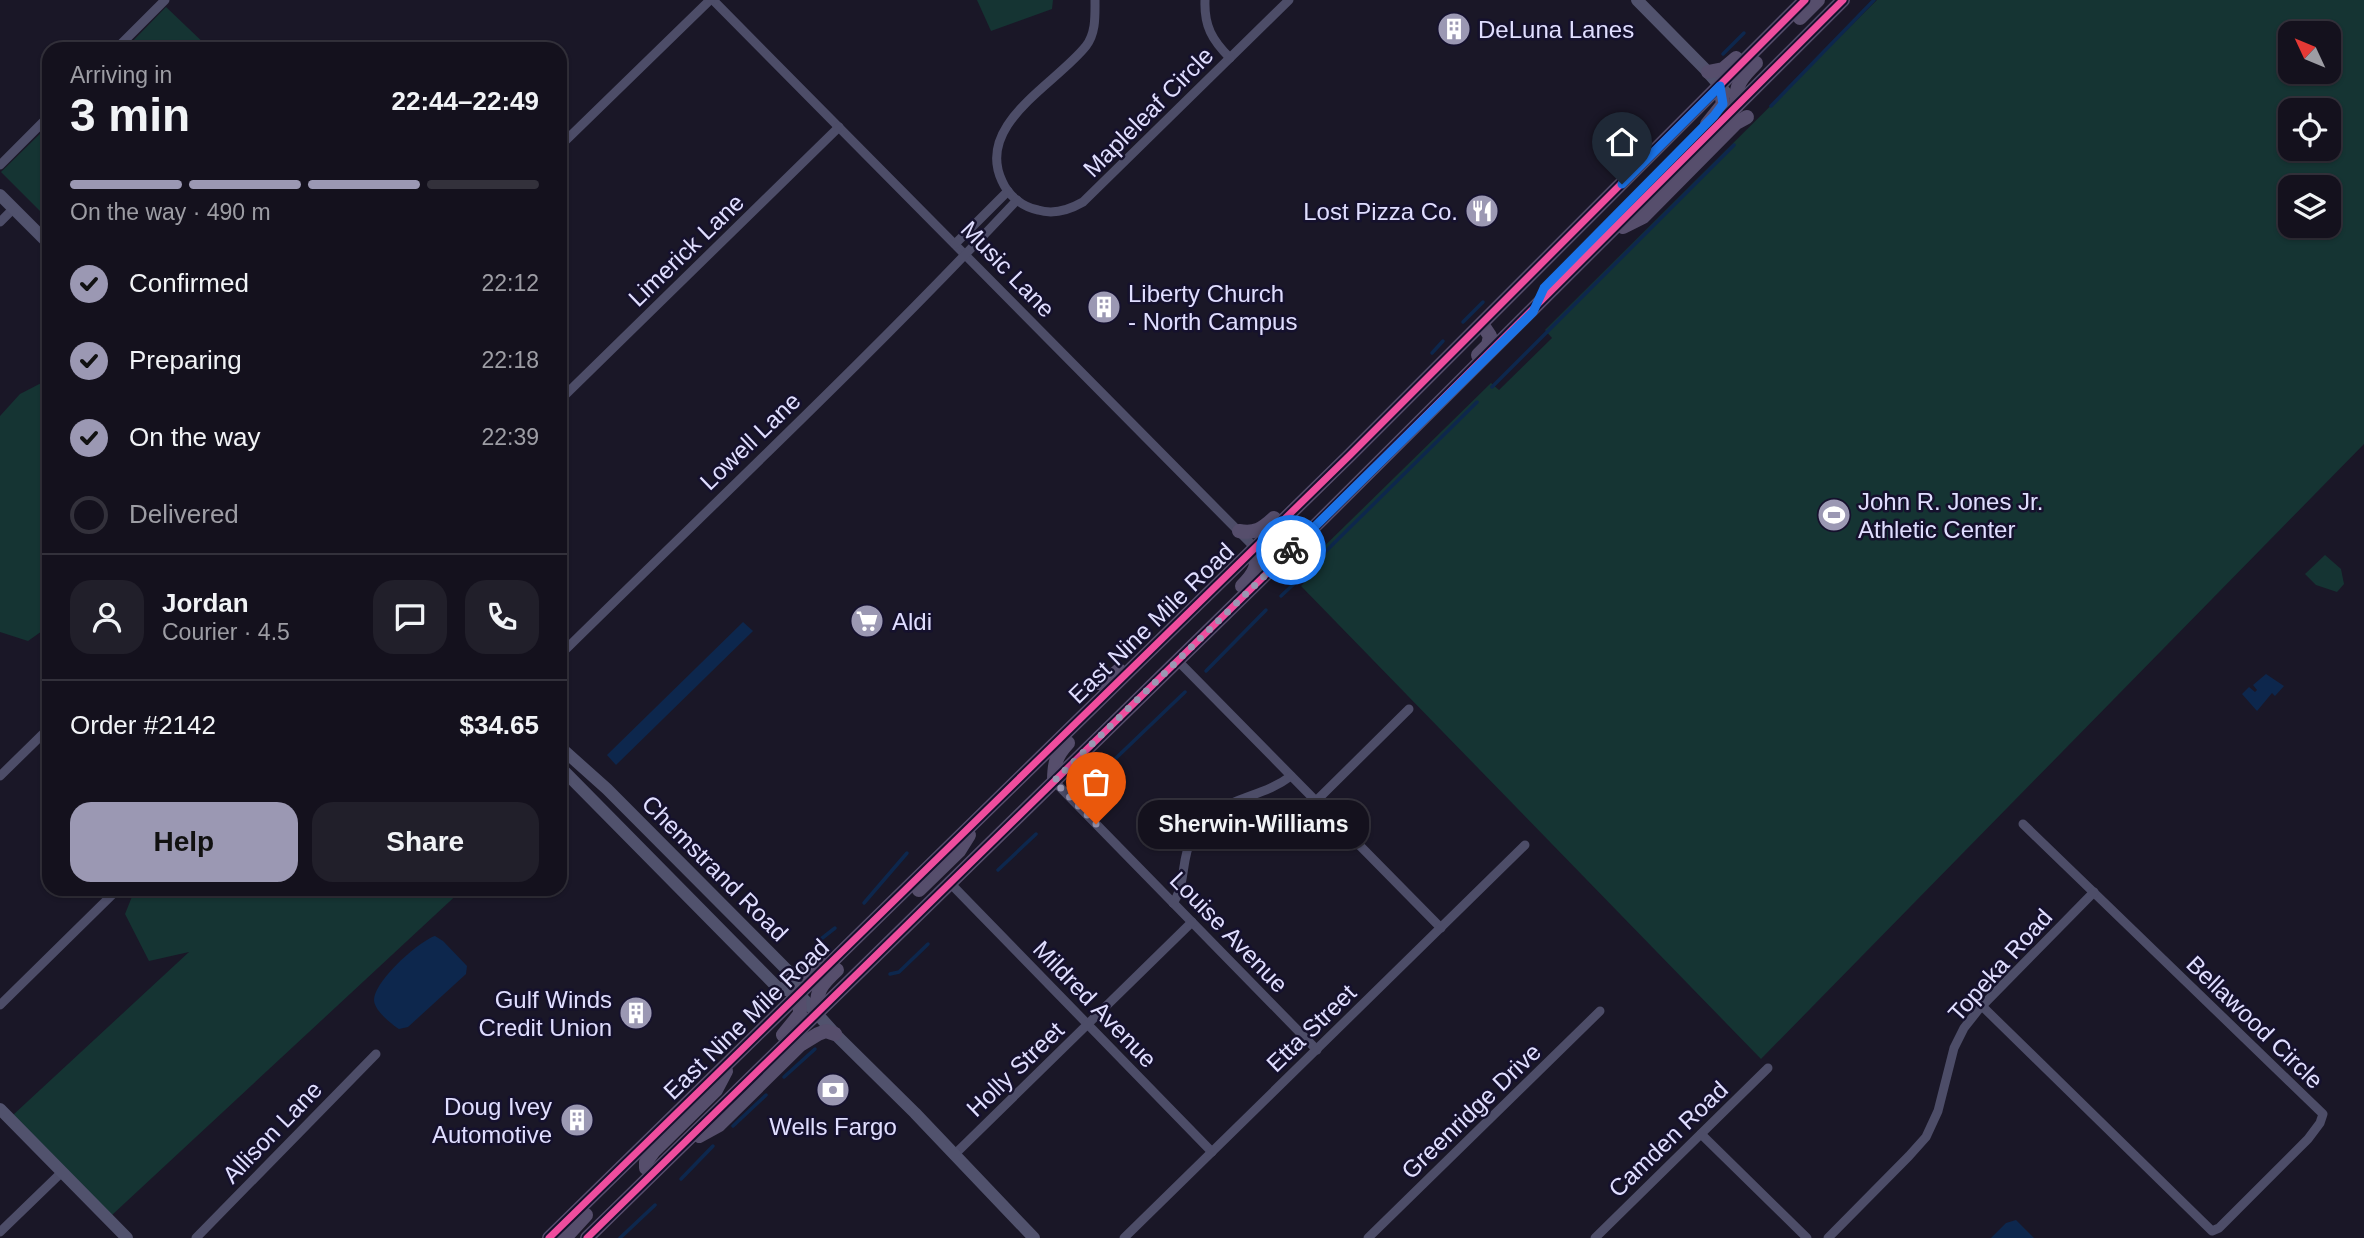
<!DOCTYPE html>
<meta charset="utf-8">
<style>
:root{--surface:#14111d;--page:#211f2a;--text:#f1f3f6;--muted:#9d9da4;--line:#33313b;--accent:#9b98b3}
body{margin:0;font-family:Helvetica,sans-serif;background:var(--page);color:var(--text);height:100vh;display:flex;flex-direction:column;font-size:26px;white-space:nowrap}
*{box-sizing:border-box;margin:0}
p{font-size:23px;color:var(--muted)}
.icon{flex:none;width:38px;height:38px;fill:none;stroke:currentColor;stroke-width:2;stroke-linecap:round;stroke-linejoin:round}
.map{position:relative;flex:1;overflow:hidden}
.side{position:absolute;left:42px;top:42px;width:525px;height:854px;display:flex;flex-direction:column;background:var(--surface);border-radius:21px;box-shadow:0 2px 5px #0004,0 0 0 2px var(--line)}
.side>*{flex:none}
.needle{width:46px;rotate:314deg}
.fabs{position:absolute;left:2278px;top:21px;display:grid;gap:14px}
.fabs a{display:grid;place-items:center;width:63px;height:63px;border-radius:14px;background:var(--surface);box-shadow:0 2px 5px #0004,0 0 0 2px var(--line);font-size:35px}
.pin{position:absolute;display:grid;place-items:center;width:60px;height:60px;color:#fff;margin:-72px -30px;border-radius:50% 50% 50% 0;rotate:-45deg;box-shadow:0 0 7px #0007}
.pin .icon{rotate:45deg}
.courier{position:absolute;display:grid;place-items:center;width:70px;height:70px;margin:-35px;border:5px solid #1a73e8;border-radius:50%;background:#fff;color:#222;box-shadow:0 2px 9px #0007}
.bubble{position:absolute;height:49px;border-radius:21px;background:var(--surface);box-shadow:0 2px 5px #0004,0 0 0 2px var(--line);font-size:23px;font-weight:700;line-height:49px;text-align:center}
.overview em{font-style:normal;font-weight:700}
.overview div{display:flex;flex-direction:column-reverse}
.overview{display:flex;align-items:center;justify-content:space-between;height:119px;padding:0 28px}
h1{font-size:46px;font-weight:700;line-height:52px}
.bar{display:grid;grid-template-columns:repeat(4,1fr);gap:10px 7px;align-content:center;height:84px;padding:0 28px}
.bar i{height:9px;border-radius:5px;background:var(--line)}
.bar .active{background:var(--accent)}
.bar p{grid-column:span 4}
.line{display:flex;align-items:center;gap:18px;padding:0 28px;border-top:2px solid var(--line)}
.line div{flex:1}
.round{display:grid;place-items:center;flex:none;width:74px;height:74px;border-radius:21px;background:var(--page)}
ol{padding:0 28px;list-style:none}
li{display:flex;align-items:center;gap:21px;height:77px}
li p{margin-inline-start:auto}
li .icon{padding:7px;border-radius:50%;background:var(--accent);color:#111;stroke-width:4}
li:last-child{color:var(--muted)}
li i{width:38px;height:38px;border:4px solid var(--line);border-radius:50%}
.cta{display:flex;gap:14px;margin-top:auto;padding:14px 28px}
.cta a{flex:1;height:80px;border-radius:21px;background:var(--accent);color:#111;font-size:28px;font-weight:700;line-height:80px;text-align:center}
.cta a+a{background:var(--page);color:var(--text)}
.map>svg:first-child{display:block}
</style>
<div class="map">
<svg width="2364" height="1238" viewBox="0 0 2364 1238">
<rect width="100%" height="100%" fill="#1a1727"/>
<g fill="#153433" fill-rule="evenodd">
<polygon points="977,0 1053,0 1052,9 991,31"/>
<path d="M1877,0h487v444l-603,615 -460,-473 8,-8 -8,-9 190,-186 8,7 53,-52 -7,-8zM2291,33h38v39h-38zM2291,110h38v39h-38zM2291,187h38v39h-38z"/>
<polygon points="166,7 210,49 125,49"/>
<polygon points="49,125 49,220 1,172"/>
<polygon points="49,379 49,626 28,641 0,632 0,416 20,394"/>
<polygon points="2325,555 2341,569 2344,584 2337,592 2316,585 2305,574"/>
<polygon points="135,889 463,889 112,1215 13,1115 189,952 149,961 125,914"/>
</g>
<g fill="#0d274d">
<polygon points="743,622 753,631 616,765 607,755"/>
<polygon points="2266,674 2284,686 2275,696 2272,693 2257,711 2242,694 2249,687 2255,692 2257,690 2253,685"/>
<path d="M435,936l8,5 24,25 -1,8 -58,53 -9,2c-8,-5 -25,-19 -25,-29 0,-19 45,-59 61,-64z"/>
<polygon points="2016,1220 2034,1238 1991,1238 2006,1223"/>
</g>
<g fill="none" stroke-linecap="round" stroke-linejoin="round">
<g stroke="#0d274d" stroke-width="3.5">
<polyline points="1723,54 1744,33"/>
<polyline points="1771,106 1874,0"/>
<polyline points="1463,322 1483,302"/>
<polyline points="1432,353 1443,341"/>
<polyline points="1492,387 1734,145"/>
<polyline points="1320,557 1477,402"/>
<polyline points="1281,596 1297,581"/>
<polyline points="1206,671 1266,610"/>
<polyline points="1091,782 1185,692"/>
<polyline points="998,870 1036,834"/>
<polyline points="864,903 907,853"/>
<polyline points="821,939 835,928"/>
<polyline points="890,974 899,972 928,944"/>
<polyline points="784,1077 815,1049"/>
<polyline points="733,1126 766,1095"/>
<polyline points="681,1179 713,1146"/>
<polyline points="620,1238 655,1205"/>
</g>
<g stroke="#4d4d68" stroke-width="9">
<polyline points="713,0 1274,567"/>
<path d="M1095,0c0,16 1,33 -9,46 -30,38 -111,78 -84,135 6,14 20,26 36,29 16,5 31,0 45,-8l206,-202"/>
<path d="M1205,0c-1,26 7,40 25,58"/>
<polyline points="116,49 165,0"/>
<polyline points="560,146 710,0"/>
<polyline points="0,165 49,116"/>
<polyline points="0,222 14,208"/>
<polyline points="955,244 1008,191"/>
<polyline points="560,400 839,127"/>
<path d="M560,655c153,-151 310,-298 457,-455"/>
<polyline points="1178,661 1441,928"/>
<polyline points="0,776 49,728"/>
<polyline points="1054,781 1317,1050"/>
<polyline points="1316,801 1409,709"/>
<polyline points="950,883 1212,1152"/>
<path d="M1173,903c13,-18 8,-43 18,-63 23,-45 66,-38 100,-64"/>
<polyline points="0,1005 118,889"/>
<polyline points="1982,1006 2212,1231 2219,1228 2308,1139 2320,1123 2323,1114 2023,824"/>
<polyline points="1701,1134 1807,1238"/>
<polyline points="954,1155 1192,922"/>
<polyline points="0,1232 62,1172"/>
<polyline points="196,1238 376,1054"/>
<polyline points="1124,1238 1525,845"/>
<polyline points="1368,1238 1600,1011"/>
<polyline points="1595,1238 1768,1068"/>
<polyline points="1828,1238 1909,1156 1926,1137 1938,1111 1954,1048 1964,1028 1979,1009 2094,892"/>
</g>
<g stroke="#51526d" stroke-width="12">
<polyline points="1637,0 1705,69 1726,93"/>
<polyline points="0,195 49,244"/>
<polyline points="560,747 607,789 791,974 799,994 839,1038 915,1113 1034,1238"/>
<polyline points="560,767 777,987 799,994"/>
<polyline points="0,1109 127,1238"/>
</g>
<g stroke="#564e6c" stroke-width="14">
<polyline points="1800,18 1818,0"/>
<polyline points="1708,72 1723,69 1736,58"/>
<path d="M1737,106c-4,-20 6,-30 19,-43"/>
<polyline points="1707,124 1723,104 1720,86"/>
<polyline points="1623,227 1643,217 1736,123 1747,117"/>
<polyline points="1478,355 1488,345 1490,336 1482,324"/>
<path d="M1239,531c16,3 23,-2 35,-13"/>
<path d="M1242,586c13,-13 17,-21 13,-38"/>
<polyline points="1099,683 1109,679 1119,670"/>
<path d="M1054,781c0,-18 2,-25 14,-38"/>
<polyline points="919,890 959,851 969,835"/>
<polyline points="791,974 806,973 819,962"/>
<path d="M818,1013c-4,-21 4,-29 19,-43"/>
<polyline points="783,1035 800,1014 799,994"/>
<polyline points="699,1136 719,1125 800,1045 818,1034 826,1031 835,1034"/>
<polyline points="646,1168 646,1162 654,1151 716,1090 726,1071"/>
<polyline points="549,1238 1350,455 1805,0"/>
<polyline points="565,1238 586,1215"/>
<polyline points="587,1238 1302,539 1843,0"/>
</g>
<defs>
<g id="cycleway">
<polyline points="549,1238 1350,455 1805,0"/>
<polyline points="587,1238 1302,539 1843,0"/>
</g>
</defs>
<use href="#cycleway" stroke="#15112d" stroke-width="11"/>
<use href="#cycleway" stroke="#ef4d9e" stroke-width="7"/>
</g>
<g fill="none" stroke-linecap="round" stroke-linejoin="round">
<polyline stroke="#9b98b3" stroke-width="7" stroke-dasharray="0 12.6" points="1096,824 1054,781 1291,550"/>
<polyline stroke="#1a73e8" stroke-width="9" points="1291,550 1533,312 1544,288 1714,116 1723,104 1720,86 1622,184"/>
</g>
<defs>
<symbol id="building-disc" viewBox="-11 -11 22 22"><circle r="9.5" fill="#9b98b3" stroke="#15112d"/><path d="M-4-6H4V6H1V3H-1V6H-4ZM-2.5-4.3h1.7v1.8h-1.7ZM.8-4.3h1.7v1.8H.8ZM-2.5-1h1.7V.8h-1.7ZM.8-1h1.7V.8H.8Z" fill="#fff"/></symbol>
<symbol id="restaurant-disc" viewBox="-11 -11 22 22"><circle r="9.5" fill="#9b98b3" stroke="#15112d"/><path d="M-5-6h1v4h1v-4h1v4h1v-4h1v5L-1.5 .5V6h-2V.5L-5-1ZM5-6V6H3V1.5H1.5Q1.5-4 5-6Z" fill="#fff"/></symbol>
<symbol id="stadium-disc" viewBox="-11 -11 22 22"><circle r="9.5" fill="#9b98b3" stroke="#15112d"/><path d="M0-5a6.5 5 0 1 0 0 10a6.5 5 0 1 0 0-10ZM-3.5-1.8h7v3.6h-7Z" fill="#fff"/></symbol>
<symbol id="supermarket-disc" viewBox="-11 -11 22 22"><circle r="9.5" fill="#9b98b3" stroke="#15112d"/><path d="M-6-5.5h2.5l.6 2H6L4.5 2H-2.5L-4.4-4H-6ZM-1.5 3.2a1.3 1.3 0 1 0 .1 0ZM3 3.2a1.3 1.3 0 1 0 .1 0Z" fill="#fff"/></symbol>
<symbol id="bank-disc" viewBox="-11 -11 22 22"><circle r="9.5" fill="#9b98b3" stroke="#15112d"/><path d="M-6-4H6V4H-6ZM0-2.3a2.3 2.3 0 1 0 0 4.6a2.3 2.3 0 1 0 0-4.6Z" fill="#fff"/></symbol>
</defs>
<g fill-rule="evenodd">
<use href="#building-disc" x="1435" y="10" width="38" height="38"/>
<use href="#restaurant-disc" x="1463" y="192" width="38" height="38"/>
<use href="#building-disc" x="1085" y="288" width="38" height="38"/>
<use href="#stadium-disc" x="1815" y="496" width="38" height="38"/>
<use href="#supermarket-disc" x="848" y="602" width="38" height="38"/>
<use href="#building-disc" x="617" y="994" width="38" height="38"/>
<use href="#bank-disc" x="814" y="1071" width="38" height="38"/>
<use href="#building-disc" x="558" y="1101" width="38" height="38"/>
</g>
<g text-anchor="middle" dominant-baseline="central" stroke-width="5" stroke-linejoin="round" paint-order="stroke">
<g font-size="24" fill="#e0deff" stroke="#15112d" text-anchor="start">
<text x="1478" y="29">DeLuna Lanes</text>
<text x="1458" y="211" text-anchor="end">Lost Pizza Co.</text>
<text x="1128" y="293">Liberty Church<tspan x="1128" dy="28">- North Campus</tspan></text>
<text x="1858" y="501">John R. Jones Jr.<tspan x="1858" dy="28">Athletic Center</tspan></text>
<text x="892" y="621">Aldi</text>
<text x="612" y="999" text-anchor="end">Gulf Winds<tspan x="612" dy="28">Credit Union</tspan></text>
<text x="552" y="1106" text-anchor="end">Doug Ivey<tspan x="552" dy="28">Automotive</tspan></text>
<text x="833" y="1126" text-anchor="middle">Wells Fargo</text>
</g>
<g font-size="24" fill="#e0deff" stroke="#15112d">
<text transform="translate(1148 112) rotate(-45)">Mapleleaf Circle</text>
<text transform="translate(686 250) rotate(-44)">Limerick Lane</text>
<text transform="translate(1008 269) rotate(46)">Music Lane</text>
<text transform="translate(750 441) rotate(-44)">Lowell Lane</text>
<text transform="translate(1151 623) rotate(-44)">East Nine Mile Road</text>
<text transform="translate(715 868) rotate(45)">Chemstrand Road</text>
<text transform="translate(1229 932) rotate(46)">Louise Avenue</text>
<text transform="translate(2000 965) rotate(-48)">Topeka Road</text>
<text transform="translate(1095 1004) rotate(46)">Mildred Avenue</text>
<text transform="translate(746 1019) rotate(-44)">East Nine Mile Road</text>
<text transform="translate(2255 1022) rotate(44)">Bellawood Circle</text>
<text transform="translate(1311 1028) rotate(-44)">Etta Street</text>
<text transform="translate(1015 1069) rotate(-44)">Holly Street</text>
<text transform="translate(1471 1111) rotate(-44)">Greenridge Drive</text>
<text transform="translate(272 1132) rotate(-46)">Allison Lane</text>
<text transform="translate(1668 1139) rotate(-44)">Camden Road</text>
</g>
</g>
</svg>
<div class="fabs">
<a><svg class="needle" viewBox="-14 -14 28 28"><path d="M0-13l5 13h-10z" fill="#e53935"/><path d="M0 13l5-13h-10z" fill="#9d9da4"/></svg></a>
<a><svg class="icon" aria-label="locate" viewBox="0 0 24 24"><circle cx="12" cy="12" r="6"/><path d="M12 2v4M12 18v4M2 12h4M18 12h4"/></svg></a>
<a><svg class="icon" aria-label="layers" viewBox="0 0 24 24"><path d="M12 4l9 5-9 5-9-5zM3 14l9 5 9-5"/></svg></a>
</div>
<div class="pin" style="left:1096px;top:824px;background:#ea580c"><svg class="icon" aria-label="bag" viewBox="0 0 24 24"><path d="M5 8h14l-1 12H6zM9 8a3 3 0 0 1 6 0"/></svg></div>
<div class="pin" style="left:1622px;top:184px;background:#1f2937"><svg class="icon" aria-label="home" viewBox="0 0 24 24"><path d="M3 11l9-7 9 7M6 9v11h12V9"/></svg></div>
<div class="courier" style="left:1291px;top:550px"><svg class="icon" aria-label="bike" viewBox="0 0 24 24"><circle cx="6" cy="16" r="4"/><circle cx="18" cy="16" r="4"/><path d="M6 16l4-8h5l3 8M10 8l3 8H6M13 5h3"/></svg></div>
<div class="bubble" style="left:1138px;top:800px;width:231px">Sherwin-Williams</div>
<section class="side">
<div class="overview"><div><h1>3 min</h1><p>Arriving in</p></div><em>22:44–22:49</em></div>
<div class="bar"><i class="active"></i><i class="active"></i><i class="active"></i><i></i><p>On the way · 490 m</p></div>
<ol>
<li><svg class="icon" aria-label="check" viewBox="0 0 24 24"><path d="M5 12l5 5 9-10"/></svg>Confirmed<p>22:12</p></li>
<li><svg class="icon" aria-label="check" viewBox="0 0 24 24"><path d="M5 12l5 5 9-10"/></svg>Preparing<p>22:18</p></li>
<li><svg class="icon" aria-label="check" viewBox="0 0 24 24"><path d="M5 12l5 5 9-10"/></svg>On the way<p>22:39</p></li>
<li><i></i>Delivered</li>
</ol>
<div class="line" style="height:126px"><a class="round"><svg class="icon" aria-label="person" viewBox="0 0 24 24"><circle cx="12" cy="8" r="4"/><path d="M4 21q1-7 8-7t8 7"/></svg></a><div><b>Jordan</b><p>Courier · 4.5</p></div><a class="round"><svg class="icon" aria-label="chat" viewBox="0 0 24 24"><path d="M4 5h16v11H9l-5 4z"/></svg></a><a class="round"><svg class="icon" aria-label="phone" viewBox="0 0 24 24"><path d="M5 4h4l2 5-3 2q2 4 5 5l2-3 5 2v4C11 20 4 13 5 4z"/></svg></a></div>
<div class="line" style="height:91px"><div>Order #2142</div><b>$34.65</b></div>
<div class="cta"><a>Help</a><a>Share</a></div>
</section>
</div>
